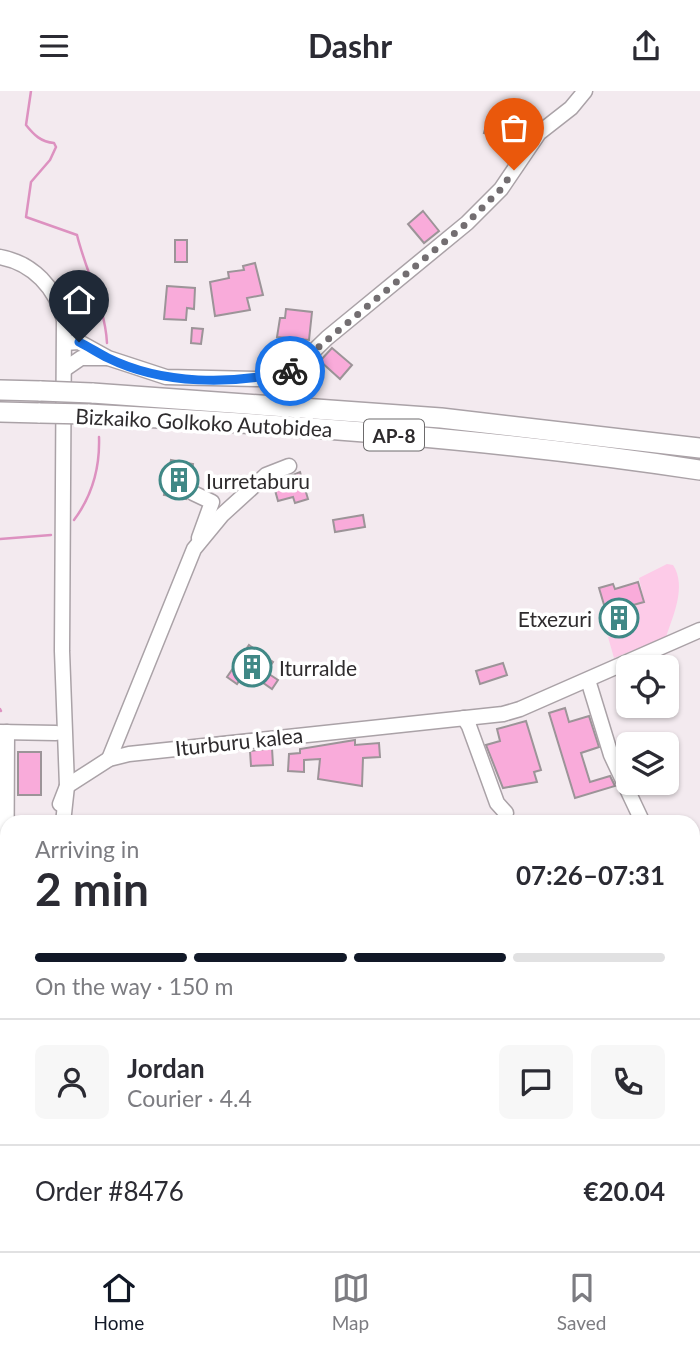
<!DOCTYPE html>
<meta charset="utf-8">
<style>
:root{--surface:#fff;--page:#f7f7f7;--text:#2b2b33;--muted:#7c7c81;--line:#e1e1e2;--accent:#111827}
body{margin:0;font-family:Lato,sans-serif;background:var(--page);color:var(--text);height:100vh;display:flex;flex-direction:column;font-size:26px;white-space:nowrap}
*{box-sizing:border-box;margin:0}
p{font-size:23px;color:var(--muted)}
.icon{flex:none;width:38px;height:38px;fill:none;stroke:currentColor;stroke-width:2;stroke-linecap:round;stroke-linejoin:round}
.map{position:relative;flex:1;overflow:hidden}
.sheet{position:absolute;left:0px;top:724px;width:700px;height:436px;display:flex;flex-direction:column;background:var(--surface);border-radius:21px 21px 0 0;box-shadow:0 2px 5px #0004}
.sheet>*{flex:none}
.buttons{position:absolute;left:616px;top:564px;display:grid;gap:14px}
.buttons a{display:grid;place-items:center;width:63px;height:63px;border-radius:10px;background:var(--surface);box-shadow:0 2px 5px #0004;font-size:35px}
.pin{position:absolute;display:grid;place-items:center;width:60px;height:60px;color:#fff;margin:-72px -30px;border-radius:50% 50% 50% 0;rotate:-45deg;box-shadow:0 0 7px #0007}
.pin .icon{rotate:45deg}
.courier{position:absolute;display:grid;place-items:center;width:70px;height:70px;margin:-35px;border:5px solid #1a73e8;border-radius:50%;background:#fff;color:#222;box-shadow:0 2px 9px #0007}
.head em{font-style:normal;font-weight:700}
.head div{display:flex;flex-direction:column-reverse}
.head{display:flex;align-items:center;justify-content:space-between;height:119px;padding:0 35px}
h1{font-size:46px;font-weight:700;line-height:52px}
.bar{display:grid;grid-template-columns:repeat(4,1fr);gap:10px 7px;align-content:center;height:84px;padding:0 35px}
.bar i{height:9px;border-radius:5px;background:var(--line)}
.bar .active{background:var(--accent)}
.bar p{grid-column:span 4}
.line{display:flex;align-items:center;gap:18px;padding:0 35px;border-top:2px solid var(--line)}
.line div{flex:1}
.round{display:grid;place-items:center;flex:none;width:74px;height:74px;border-radius:10px;background:var(--page)}
header{display:flex;justify-content:space-between;align-items:center;height:91px;padding:0 35px;background:var(--surface);font-size:32px;font-weight:700}
.tab-bar{display:flex;justify-content:space-around;align-items:center;height:98px;border-top:2px solid var(--line);background:var(--surface);font-size:19px;color:var(--muted)}
.tab-bar a{display:grid;justify-items:center;gap:4px}
.tab-bar .active{color:var(--accent)}
.map>svg:first-child{display:block}
</style>
<header><svg class="icon" aria-label="menu" viewBox="0 0 24 24"><path d="M4 6h16M4 12h16M4 18h16"/></svg>Dashr<svg class="icon" aria-label="share" viewBox="0 0 24 24"><path d="M12 15V3M7 8l5-5 5 5M5 13v7h14v-7"/></svg></header>
<div class="map">
<svg width="700" height="1160" viewBox="0 0 700 1160">
<rect width="100%" height="100%" fill="#f3eaef"/>
<g fill="#fdcbe8">
<path d="M667,473l6,1c14,21 0,51 -7,72l-52,21 -6,-21 25,-8 -7,-22 18,-6 -5,-23z"/>
<polygon points="136,1153 408,1153 408,1160 139,1160"/>
</g>
<g fill="none" stroke-linecap="round" stroke-linejoin="round">
<g stroke="#dd91c0" stroke-width="2.5">
<path d="M31,0l-5,34c8,10 15,17 28,18l2,4 -6,13 -19,22 -5,35 51,18c9,37 28,71 30,108"/>
<path d="M74,429c18,-24 26,-53 25,-83"/>
<polyline points="0,448 51,444"/>
<polyline points="0,618 1,620"/>
</g>
<g stroke="#dd91c0" stroke-width="18">
<polyline points="0,1099 7,1100"/>
<polyline points="95,1153 96,1160"/>
<polyline points="577,1153 585,1160"/>
</g>
</g>
<g fill="#f9abda" stroke="#9c9498" stroke-width="2">
<polygon points="487,31 527,41 521,52 484,42"/>
<polygon points="423,120 439,140 424,152 408,133"/>
<rect x="175" y="149" width="12" height="22"/>
<polygon points="255,172 263,204 247,207 250,219 215,225 210,191 229,187 228,181 244,179 243,175"/>
<polygon points="167,195 195,197 194,218 187,217 186,229 164,228"/>
<polygon points="286,218 312,221 309,249 277,246 280,227 285,227"/>
<polygon points="192,237 203,238 201,253 191,252"/>
<polygon points="332,257 352,274 340,288 320,270"/>
<polygon points="171,369 193,373 189,394 184,399 186,408 164,404"/>
<polygon points="300,381 308,408 295,412 293,406 278,410 273,392"/>
<polygon points="363,424 365,436 335,441 333,429"/>
<polygon points="638,491 644,511 626,516 633,538 613,544 599,497 613,493 615,498"/>
<polygon points="249,554 273,571 266,581 278,589 272,598 246,580 237,593 227,586"/>
<polygon points="503,572 507,584 480,593 476,580"/>
<polygon points="565,617 569,631 589,625 599,656 581,662 590,691 610,685 615,695 575,707 549,622"/>
<polygon points="526,630 541,679 534,681 537,691 503,697 486,654 500,650 497,638"/>
<polygon points="355,649 355,654 379,652 380,666 363,667 362,695 318,688 320,668 304,669 304,681 288,680 289,663 300,662 300,658"/>
<polygon points="272,657 273,674 251,675 250,660"/>
<rect x="18" y="661" width="23" height="43"/>
</g>
<g fill="none" stroke-linecap="round" stroke-linejoin="round">
<defs>
<g id="minor">
<path d="M0,166c33,6 56,31 64,63l-2,331 5,135 -4,37"/>
<polyline points="65,252 79,251 108,267 166,286 258,288 294,279 327,247 467,132 501,98 539,42 571,17 585,0"/>
<polyline points="65,278 81,267 106,267"/>
<polyline points="193,402 212,411 199,447"/>
<polyline points="588,589 611,664 643,732"/>
<polyline points="464,627 469,635 497,712 506,722"/>
<polyline points="0,641 56,642"/>
<polyline points="109,668 194,458 222,424 266,384 289,375"/>
<polyline points="60,713 67,695 109,668 129,663 503,623 520,618 700,539"/>
<polyline points="693,822 700,826"/>
<polyline points="0,867 6,854 7,641"/>
<polyline points="0,1148 4,1147"/>
</g>
<g id="highway">
<polyline points="0,299 41,300"/>
<polyline points="92,302 441,327 700,357"/>
<polyline points="0,321 40,322"/>
<path d="M88,323c204,11 409,25 612,56"/>
<polyline points="0,884 7,880"/>
<polyline points="0,903 7,902"/>
<polyline points="654,1153 665,1160"/>
</g>
</defs>
<use href="#minor" stroke="#aaa2a7" stroke-width="17"/>
<use href="#highway" stroke="#aaa2a7" stroke-width="22"/>
<use href="#minor" stroke="#fff" stroke-width="14"/>
<use href="#highway" stroke="#fff" stroke-width="19"/>
<defs>
<g id="highway-bridge">
<polyline points="41,300 92,302"/>
<polyline points="40,322 88,323"/>
</g>
</defs>
<use href="#highway-bridge" stroke="#aaa2a7" stroke-width="22" stroke-linecap="butt"/>
<use href="#highway-bridge" stroke="#fff" stroke-width="19"/>
</g>
<g fill="none" stroke-linecap="round" stroke-linejoin="round">
<polyline stroke="#736e71" stroke-width="7" stroke-dasharray="0 12.6" points="290,280 467,132 501,98 514,79"/>
<path stroke="#1a73e8" stroke-width="9" d="M79,251c10,5 19,11 29,16 55,27 124,27 182,13"/>
</g>
<defs>
<symbol id="building-ring" viewBox="-11 -11 22 22"><circle r="9.5" fill="#fff" stroke="#408886" stroke-width="1.5"/><path d="M-4-6H4V6H1V3H-1V6H-4ZM-2.5-4.3h1.7v1.8h-1.7ZM.8-4.3h1.7v1.8H.8ZM-2.5-1h1.7V.8h-1.7ZM.8-1h1.7V.8H.8Z" fill="#408886"/></symbol>
</defs>
<g fill-rule="evenodd">
<use href="#building-ring" x="157" y="367" width="44" height="44"/>
<use href="#building-ring" x="597" y="505" width="44" height="44"/>
<use href="#building-ring" x="230" y="554" width="44" height="44"/>
</g>
<g text-anchor="middle" dominant-baseline="central" stroke-width="7" stroke-linejoin="round" paint-order="stroke">
<rect fill="#fff" stroke="#6d6b6c" stroke-width="2" x="364" y="328.5" width="60" height="31" rx="5"/>
<g font-size="19" font-weight="bold" fill="#2e2b2d">
<text x="394" y="344">AP-8</text>
</g>
<g font-size="21" fill="#2e2b2d" stroke="#fff">
<text transform="translate(204 331) rotate(3)">Bizkaiko Golkoko Autobidea</text>
<text transform="translate(239 650) rotate(-6)">Iturburu kalea</text>
</g>
<g font-size="21" fill="#2e2b2d" stroke="#fff" text-anchor="start">
<text x="206" y="389">Iurretaburu</text>
<text x="592" y="527" text-anchor="end">Etxezuri</text>
<text x="279" y="576">Iturralde</text>
</g>
</g>
</svg>
<div class="buttons">
<a><svg class="icon" aria-label="locate" viewBox="0 0 24 24"><circle cx="12" cy="12" r="6"/><path d="M12 2v4M12 18v4M2 12h4M18 12h4"/></svg></a>
<a><svg class="icon" aria-label="layers" viewBox="0 0 24 24"><path d="M12 4l9 5-9 5-9-5zM3 14l9 5 9-5"/></svg></a>
</div>
<div class="pin" style="left:514px;top:79px;background:#ea580c"><svg class="icon" aria-label="bag" viewBox="0 0 24 24"><path d="M5 8h14l-1 12H6zM9 8a3 3 0 0 1 6 0"/></svg></div>
<div class="pin" style="left:79px;top:251px;background:#1f2937"><svg class="icon" aria-label="home" viewBox="0 0 24 24"><path d="M3 11l9-7 9 7M6 9v11h12V9"/></svg></div>
<div class="courier" style="left:290px;top:280px"><svg class="icon" aria-label="bike" viewBox="0 0 24 24"><circle cx="6" cy="16" r="4"/><circle cx="18" cy="16" r="4"/><path d="M6 16l4-8h5l3 8M10 8l3 8H6M13 5h3"/></svg></div>
<section class="sheet">
<div class="head"><div><h1>2 min</h1><p>Arriving in</p></div><em>07:26–07:31</em></div>
<div class="bar"><i class="active"></i><i class="active"></i><i class="active"></i><i></i><p>On the way · 150 m</p></div>
<div class="line" style="height:126px"><a class="round"><svg class="icon" aria-label="person" viewBox="0 0 24 24"><circle cx="12" cy="8" r="4"/><path d="M4 21q1-7 8-7t8 7"/></svg></a><div><b>Jordan</b><p>Courier · 4.4</p></div><a class="round"><svg class="icon" aria-label="chat" viewBox="0 0 24 24"><path d="M4 5h16v11H9l-5 4z"/></svg></a><a class="round"><svg class="icon" aria-label="phone" viewBox="0 0 24 24"><path d="M5 4h4l2 5-3 2q2 4 5 5l2-3 5 2v4C11 20 4 13 5 4z"/></svg></a></div>
<div class="line" style="height:91px"><div>Order #8476</div><b>€20.04</b></div>
</section>
</div>
<nav class="tab-bar">
<a class="active"><svg class="icon" aria-label="home" viewBox="0 0 24 24"><path d="M3 11l9-7 9 7M6 9v11h12V9"/></svg>Home</a>
<a><svg class="icon" aria-label="map" viewBox="0 0 24 24"><path d="M3 6l6-2 6 2 6-2v14l-6 2-6-2-6 2zM9 4v14M15 6v14"/></svg>Map</a>
<a><svg class="icon" aria-label="saved" viewBox="0 0 24 24"><path d="M7 4h10v16l-5-4-5 4z"/></svg>Saved</a>
</nav>
